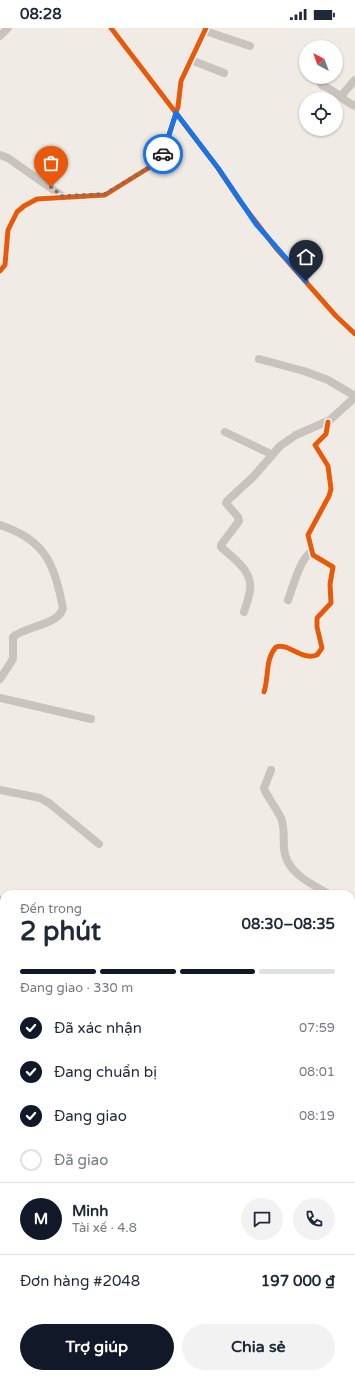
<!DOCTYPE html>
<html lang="vi">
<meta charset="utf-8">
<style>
:root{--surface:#fff;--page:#f2f2f3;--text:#1f2937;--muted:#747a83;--line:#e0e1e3;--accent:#111827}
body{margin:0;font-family:"Varela Round",sans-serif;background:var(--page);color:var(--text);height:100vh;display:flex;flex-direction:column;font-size:15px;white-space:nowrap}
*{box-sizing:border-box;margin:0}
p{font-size:13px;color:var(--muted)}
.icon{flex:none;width:22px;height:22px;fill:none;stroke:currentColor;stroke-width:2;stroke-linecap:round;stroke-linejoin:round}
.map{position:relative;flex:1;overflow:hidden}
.details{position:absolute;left:0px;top:862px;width:355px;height:488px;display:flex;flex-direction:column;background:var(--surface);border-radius:12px 12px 0 0;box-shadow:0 1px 3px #0004}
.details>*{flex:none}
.needle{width:26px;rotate:319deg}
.buttons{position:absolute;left:299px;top:12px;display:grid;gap:8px}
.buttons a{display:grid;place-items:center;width:44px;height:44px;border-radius:50%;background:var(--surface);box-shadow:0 1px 3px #0004;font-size:20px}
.pin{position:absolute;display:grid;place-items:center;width:34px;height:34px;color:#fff;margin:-41px -17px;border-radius:50% 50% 50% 0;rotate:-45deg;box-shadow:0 0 4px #0007}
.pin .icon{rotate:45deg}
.courier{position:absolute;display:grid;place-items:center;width:40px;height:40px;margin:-20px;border:3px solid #1a73e8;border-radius:50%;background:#fff;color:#222;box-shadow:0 1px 5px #0007}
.headline em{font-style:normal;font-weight:700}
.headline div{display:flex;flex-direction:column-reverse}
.headline{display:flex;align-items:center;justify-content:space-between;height:68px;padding:0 20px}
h1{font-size:26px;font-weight:700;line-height:30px}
.bar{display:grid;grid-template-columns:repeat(4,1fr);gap:6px 4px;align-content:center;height:48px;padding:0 20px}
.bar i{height:5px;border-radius:3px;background:var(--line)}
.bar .on{background:var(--accent)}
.bar p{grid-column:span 4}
.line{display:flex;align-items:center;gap:10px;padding:0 20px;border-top:1px solid var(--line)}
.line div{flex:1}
.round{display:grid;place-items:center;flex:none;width:42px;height:42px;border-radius:21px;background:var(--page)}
ol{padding:0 20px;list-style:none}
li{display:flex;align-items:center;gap:12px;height:44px}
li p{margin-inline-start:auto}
li .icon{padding:4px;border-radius:50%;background:var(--accent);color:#fff;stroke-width:4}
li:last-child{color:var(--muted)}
li i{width:22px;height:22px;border:2px solid var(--line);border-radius:50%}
.cta{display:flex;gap:8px;margin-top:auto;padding:8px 20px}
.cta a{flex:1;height:46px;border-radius:24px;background:var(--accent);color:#fff;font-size:16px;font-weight:700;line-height:46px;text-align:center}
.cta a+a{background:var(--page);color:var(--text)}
.status{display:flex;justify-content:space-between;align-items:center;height:28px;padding:0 20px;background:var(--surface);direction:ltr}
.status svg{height:11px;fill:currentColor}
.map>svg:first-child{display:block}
</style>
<div class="status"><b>08:28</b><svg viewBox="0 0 49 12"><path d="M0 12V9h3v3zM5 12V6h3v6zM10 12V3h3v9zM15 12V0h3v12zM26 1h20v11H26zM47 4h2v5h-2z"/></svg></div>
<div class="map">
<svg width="355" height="1350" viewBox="0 0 355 1350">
<rect width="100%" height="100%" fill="#f0ebe5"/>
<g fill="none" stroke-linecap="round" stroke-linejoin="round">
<g stroke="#c9c3be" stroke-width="8">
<polyline points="111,0 218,140 240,173 275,219 336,288 355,306"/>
<polyline points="205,3 250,18"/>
<polyline points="0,8 8,0"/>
<polyline points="191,32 224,45"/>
<path d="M321,49l-1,5 3,4c11,3 20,15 32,20"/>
<polyline points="340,69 355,52"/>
<polyline points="0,127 8,130 62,168"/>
<polyline points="0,243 5,237 8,202 17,184 24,178 37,171 105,167 150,139 162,128 178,79 181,53 206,0"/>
<polyline points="259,331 304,343 328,352 355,368"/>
<polyline points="225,404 271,426"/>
<path d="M0,497c46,15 54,39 63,83 -4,17 -38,18 -50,29v22l-13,20"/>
<path d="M288,572c5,-13 12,-41 23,-48"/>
<path d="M244,584c2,-7 5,-14 6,-22 3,-19 -17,-32 -29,-43v-2l18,-24 -1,-4 -12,-14 1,-2 26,-24 27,-31 16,-11 34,-15 25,-23"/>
<path d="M264,664c5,-15 1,-33 12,-45 12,-5 25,14 41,8l5,-7 -5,-21v-9l14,-15 -1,-19 3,-17 -20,-12 -5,-20 21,-39 2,-7 -3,-23 -13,-21 11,-11 2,-12"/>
<polyline points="0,670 91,691"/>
<path d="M271,742l-7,18 1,3c4,8 13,20 16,27 4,9 2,20 3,30 1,24 27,36 45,46"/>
<polyline points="0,762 40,770 49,775 99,816"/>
<polyline points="0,872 4,875"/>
<polyline points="351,877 355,880"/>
<polyline points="0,971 4,970"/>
<polyline points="351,984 355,978"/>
<polyline points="0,1021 4,1022"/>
<polyline points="351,1048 355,1058"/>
<polyline points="351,1152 355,1154"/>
<polyline points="351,1240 355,1243"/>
<polyline points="351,1311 355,1311"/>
<polyline points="347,1346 351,1350"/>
</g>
<defs>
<g id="cycleway">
<polyline points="111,0 218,140 240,173 275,219 336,288 355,306"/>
<polyline points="0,243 5,237 8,202 17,184 24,178 37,171 105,167 150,139 162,128 178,79 181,53 206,0"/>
<path d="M264,664c5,-15 1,-33 12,-45 12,-5 25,14 41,8l5,-7 -5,-21v-9l14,-15 -1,-19 3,-17 -20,-12 -5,-20 21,-39 2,-7 -3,-23 -13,-21 11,-11 2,-12"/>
</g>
</defs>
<use href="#cycleway" stroke="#fbf5ee" stroke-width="8"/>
<use href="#cycleway" stroke="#e8590c" stroke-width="5"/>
</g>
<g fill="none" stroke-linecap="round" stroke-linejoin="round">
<polyline stroke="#7a716c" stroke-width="4" stroke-dasharray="0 7.2" points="51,159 62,168 105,166 150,139 163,126"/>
<polyline stroke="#1a73e8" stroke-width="5" points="163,126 176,85 218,140 256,196 306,253"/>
</g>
</svg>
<div class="buttons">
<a><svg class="needle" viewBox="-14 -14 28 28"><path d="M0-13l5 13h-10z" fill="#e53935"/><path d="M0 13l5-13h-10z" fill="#747a83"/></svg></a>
<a><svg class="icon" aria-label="locate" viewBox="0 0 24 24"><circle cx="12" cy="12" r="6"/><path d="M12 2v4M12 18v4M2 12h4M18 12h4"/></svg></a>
</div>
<div class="pin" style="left:51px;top:159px;background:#ea580c"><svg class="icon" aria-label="bag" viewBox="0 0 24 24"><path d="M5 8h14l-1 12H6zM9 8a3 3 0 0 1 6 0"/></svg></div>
<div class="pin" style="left:306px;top:253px;background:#1f2937"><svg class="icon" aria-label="home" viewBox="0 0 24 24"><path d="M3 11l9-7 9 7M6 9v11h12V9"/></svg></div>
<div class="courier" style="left:163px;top:126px"><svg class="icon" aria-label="car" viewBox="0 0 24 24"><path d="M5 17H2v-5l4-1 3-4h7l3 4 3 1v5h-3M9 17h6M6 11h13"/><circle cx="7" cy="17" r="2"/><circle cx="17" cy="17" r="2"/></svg></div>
<section class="details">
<div class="headline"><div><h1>2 phút</h1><p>Đến trong</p></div><em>08:30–08:35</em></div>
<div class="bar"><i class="on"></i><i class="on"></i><i class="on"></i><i></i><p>Đang giao · 330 m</p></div>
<ol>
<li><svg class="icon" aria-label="check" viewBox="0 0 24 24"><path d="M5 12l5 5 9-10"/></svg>Đã xác nhận<p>07:59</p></li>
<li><svg class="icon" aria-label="check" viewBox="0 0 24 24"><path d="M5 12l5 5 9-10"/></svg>Đang chuẩn bị<p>08:01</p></li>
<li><svg class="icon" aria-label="check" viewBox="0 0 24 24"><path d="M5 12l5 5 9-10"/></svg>Đang giao<p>08:19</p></li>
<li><i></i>Đã giao</li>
</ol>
<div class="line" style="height:72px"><b class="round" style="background:var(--accent);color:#fff">M</b><div><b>Minh</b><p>Tài xế · 4.8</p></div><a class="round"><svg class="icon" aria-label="chat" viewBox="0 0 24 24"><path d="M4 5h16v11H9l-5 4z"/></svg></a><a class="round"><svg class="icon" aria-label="phone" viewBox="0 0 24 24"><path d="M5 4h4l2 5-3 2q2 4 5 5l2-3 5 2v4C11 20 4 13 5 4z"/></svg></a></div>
<div class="line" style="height:52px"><div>Đơn hàng #2048</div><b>197 000 ₫</b></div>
<div class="cta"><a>Trợ giúp</a><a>Chia sẻ</a></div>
</section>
</div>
